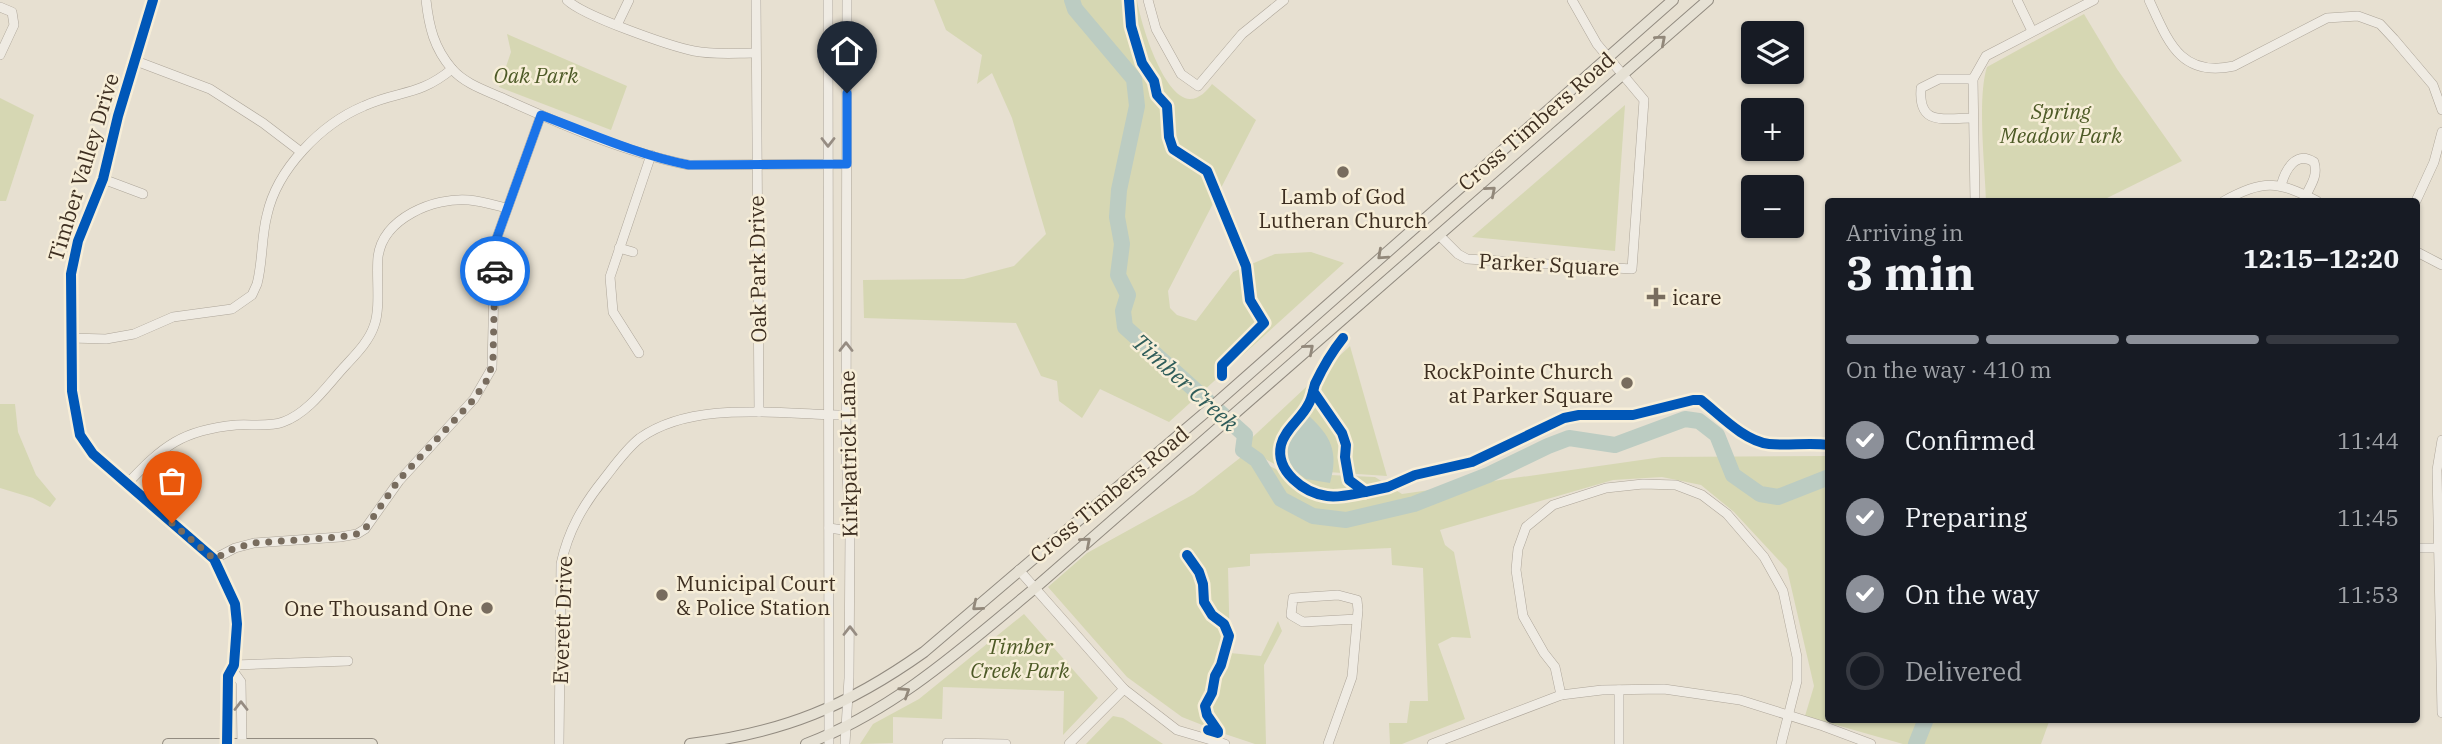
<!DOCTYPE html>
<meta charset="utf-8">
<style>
:root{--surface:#171b24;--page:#20242c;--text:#f1f3f6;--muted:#9ea1a6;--line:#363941;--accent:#8c9099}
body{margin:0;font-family:"IBM Plex Serif",serif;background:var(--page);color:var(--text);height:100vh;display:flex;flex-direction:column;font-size:26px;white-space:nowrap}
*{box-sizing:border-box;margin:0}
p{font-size:23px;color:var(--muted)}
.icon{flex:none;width:38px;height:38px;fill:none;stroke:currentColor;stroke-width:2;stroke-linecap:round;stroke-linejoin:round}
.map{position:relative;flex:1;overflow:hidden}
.panel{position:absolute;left:1825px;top:198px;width:595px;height:525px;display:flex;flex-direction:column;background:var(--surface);border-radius:7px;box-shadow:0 2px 5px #0004}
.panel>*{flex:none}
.buttons{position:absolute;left:1741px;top:21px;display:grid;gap:14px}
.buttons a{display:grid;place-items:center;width:63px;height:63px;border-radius:7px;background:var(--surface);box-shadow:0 2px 5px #0004;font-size:35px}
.pin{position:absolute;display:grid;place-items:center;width:60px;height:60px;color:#fff;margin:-72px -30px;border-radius:50% 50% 50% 0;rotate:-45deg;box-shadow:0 0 7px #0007}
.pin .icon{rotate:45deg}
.courier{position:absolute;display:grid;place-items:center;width:70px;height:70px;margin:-35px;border:5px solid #1a73e8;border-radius:50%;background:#fff;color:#222;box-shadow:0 2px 9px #0007}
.summary em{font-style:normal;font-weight:700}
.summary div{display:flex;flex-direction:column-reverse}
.summary{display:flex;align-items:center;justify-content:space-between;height:119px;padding:0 21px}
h1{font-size:46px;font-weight:700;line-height:52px}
.bar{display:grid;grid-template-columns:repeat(4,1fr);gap:10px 7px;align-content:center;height:84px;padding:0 21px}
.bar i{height:9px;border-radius:5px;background:var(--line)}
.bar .active{background:var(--accent)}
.bar p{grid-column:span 4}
ol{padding:0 21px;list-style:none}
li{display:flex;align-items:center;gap:21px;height:77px}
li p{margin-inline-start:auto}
li .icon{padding:7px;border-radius:50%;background:var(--accent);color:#fff;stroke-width:4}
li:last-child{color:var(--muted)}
li i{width:38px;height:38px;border:4px solid var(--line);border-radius:50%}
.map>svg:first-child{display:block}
</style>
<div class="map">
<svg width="2442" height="744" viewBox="0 0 2442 744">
<rect width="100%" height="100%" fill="#e7e0d1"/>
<g fill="#d6d7b3">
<path d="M934,0h203c3,21 26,98 53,99 9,0 17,-8 22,-15l44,36 -88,171 2,17 7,7 19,6 37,-49 42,-18 36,-2 33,11 -175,159 -69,-33 -18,29 -23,-17 -2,-20 -16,-5 -25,-53 -152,-5 -1,-38 101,-1 50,-13 32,-32 -34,-116 -20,-45 -15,11 5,-29 -36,-25z"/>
<path d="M2084,14l33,55 65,92 -81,40h-115c-1,-35 -9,-103 1,-134z"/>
<polygon points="507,34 627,86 611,130 499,87 511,52"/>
<polygon points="0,98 34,115 6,201 0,201"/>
<polygon points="1625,105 1615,251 1472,237"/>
<polygon points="1350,346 1387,476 1283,469 1243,446"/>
<polygon points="0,404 15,404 18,432 36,475 56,499 50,507 33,498 0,488"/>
<polygon points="1245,454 1284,473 1375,477 1402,494 1662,457 1829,456 1829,719 2050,719 2041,744 1903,744 1805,716 1814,686 1787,569 1734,512 1701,485 1662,477 1613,480 1440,530 1445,545 1454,552 1471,638 1452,637 1438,644 1465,719 1402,744 1390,744 1389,723 1407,723 1410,701 1428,701 1423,568 1392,565 1391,548 1250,554 1250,566 1228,568 1230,653 1261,656 1278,621 1282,631 1264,665 1266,744 1255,744 1225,734 1182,717 1127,677 1048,587 1087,553 1194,494"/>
<polygon points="1024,614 1098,698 1063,735 1064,691 943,687 942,719 893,717 893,743 860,744 873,724 919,699"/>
<polygon points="1113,716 1123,718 1163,744 1086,744"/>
</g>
<path fill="#bcccc2" d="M1308,415c23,21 31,37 22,68l-24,-4 -15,-11c-8,-28 -1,-33 17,-53z"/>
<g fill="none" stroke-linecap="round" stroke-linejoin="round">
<g stroke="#bcccc2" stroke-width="16">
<polyline points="1072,0 1075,9 1134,79 1137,106 1119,190 1117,217 1122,244 1118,275 1128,295 1123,311 1125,327 1245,435 1243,450 1257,460 1281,499 1313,516 1346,520 1414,504 1488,475 1548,446 1569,438 1615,445 1685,419 1699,421 1717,435 1733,475 1760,494 1778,497 1829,477"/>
<polyline points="1916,744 1926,719"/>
</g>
<defs>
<g id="minor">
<polyline points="153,0 118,116 103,179 78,241 71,274 72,391 80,435 93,454 214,559 235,604 237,624 234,665 228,676 227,744"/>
<path d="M426,0c3,27 8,48 26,69 14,16 36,22 55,31 58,26 120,53 182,65l158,-1"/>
<path d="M567,0c16,16 103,46 127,51 20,4 41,2 61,2"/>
<polyline points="756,0 759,412"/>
<polyline points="828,0 829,744"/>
<polyline points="1148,0 1156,29 1181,74 1198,86 1242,34 1284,0"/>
<polyline points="2017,0 2032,31"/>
<path d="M2149,0c19,41 31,78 85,66l93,-48 31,-2 22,8 14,15 39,46 9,25"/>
<polyline points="0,7 12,12 14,25 0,55"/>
<polyline points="617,25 629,0"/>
<polyline points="136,61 210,89 263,123 301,152"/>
<path d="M1973,118c-29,0 -55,9 -52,-30l18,-9h34"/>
<polyline points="103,179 143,194"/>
<path d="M2281,186c4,-16 15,-36 33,-24 4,13 -2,21 -8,33"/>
<polyline points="1975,201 1973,79 1986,56 2094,0"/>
<path d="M2224,201c39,-22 54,-20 93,0"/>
<polyline points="2416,201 2434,162 2442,132"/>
<polyline points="1439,235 1458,254 1467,259 1632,269 1644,100 1597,44 1572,0"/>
<polyline points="619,248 633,252"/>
<polyline points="2417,252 2442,265"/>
<path d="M71,338l35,1 28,-5 39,-17 59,-8 20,-14 5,-11c6,-23 4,-46 10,-69 10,-46 54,-91 97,-109 35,-16 54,-9 88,-37"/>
<polyline points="639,353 613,312 610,277 651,155"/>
<polyline points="2442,440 2437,470 2442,713"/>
<path d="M127,484c36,-38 55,-54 109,-59 14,-1 34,2 47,-3 26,-9 45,-38 63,-57 10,-11 23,-24 28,-39 7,-18 2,-49 4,-69 5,-39 56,-60 91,-57 13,1 25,5 37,8"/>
<polyline points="829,528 850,531"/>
<polyline points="2417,548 2442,548"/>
<polyline points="214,559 235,548 254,543 340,537 357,534 365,529 399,481 474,399 492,368 495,243 541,115"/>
<polyline points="1019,570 1124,689 1177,730 1225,744"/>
<polyline points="234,665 348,661"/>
<polyline points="233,671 241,682 242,744"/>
<polyline points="1619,690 1619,744"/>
<polyline points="1561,695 1555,667 1544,653 1523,616 1516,570 1518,549 1526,527 1553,505 1606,488 1643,484 1676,485 1702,495 1727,514 1764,557 1783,591 1797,657 1797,681 1781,744"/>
<polyline points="947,743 1006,744"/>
<path d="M559,744l2,-180c7,-33 22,-59 43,-85 11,-14 22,-30 36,-41 55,-39 143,-23 206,-23"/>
<polyline points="845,744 849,678 850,531 846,454 847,0"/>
<polyline points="1069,744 1124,689"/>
<polyline points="1328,744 1352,677 1358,610 1357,600 1338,595 1293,598 1291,615 1303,622 1357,619"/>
<polyline points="1432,744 1561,695 1602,690 1664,689 1740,700 1823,726 1871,744"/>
</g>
<g id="major">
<polyline points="168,744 372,744"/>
<path d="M690,744c93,-11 158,-38 234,-92l290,-247 459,-405"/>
<path d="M806,744c89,-34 158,-97 229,-156l673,-588"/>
</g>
</defs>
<use href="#minor" stroke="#ada599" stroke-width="10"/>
<use href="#major" stroke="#928b80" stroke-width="12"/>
<use href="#minor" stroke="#efebe3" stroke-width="9"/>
<use href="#major" stroke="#e6e1d4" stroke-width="10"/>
<defs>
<g id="cycleway">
<polyline points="153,0 118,116 103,179 78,241 71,274 72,391 80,435 93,454 214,559 235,604 237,624 234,665 228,676 227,744"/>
<polyline points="1129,0 1131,26 1142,63 1154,81 1157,95 1167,106 1169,137 1173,149 1207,171 1246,266 1250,300 1264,323 1222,365 1222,376"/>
<path d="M1313,391l29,42 4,12 -1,12 4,23 16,12c-12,2 -26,6 -38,4 -23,-3 -52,-25 -46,-51 4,-16 20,-26 27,-40 4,-6 5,-14 7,-21 8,-17 16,-31 28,-46"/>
<path d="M1365,492l23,-5 27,-12 57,-13 92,-44 15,-3h54l60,-15h8c19,15 43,41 68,44 20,2 40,-2 60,1"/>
<polyline points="1187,555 1199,572 1203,584 1204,602 1212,615 1224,624 1229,636 1221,665 1215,676 1212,693 1205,706 1207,715 1218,731 1218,733 1208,730"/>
</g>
</defs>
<use href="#cycleway" stroke="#f7eed8" stroke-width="15"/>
<use href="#cycleway" stroke="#0057b8" stroke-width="10"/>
</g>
<defs><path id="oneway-chevron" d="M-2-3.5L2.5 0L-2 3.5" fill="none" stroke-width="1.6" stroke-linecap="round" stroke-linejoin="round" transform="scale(1.75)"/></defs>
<g stroke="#92887a">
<use href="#oneway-chevron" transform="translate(1661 40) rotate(-41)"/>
<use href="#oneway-chevron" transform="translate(1491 191) rotate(-41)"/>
<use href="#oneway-chevron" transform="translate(1382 255) rotate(138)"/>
<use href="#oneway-chevron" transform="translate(1309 349) rotate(-41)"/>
<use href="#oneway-chevron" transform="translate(1086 542) rotate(-41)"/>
<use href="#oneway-chevron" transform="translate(977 606) rotate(140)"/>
<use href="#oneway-chevron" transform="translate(905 692) rotate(-33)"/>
</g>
<g stroke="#968c82">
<use href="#oneway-chevron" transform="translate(828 142) rotate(90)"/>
<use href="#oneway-chevron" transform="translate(846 347) rotate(-90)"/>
<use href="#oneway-chevron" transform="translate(850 631) rotate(-90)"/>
<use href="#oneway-chevron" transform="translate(241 706) rotate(-90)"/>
</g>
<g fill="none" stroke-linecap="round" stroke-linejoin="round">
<polyline stroke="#786c5e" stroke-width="7" stroke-dasharray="0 12.6" points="172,523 214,559 235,548 254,543 340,537 357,534 365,529 398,481 474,399 489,377 493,358 495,271"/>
<path stroke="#1a73e8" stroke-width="9" d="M495,271v-28l46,-128c48,18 97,40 148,50l158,-1v-71"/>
</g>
<g fill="#786c5e" stroke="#f7eed8" stroke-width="2.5">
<circle cx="1343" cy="172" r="7"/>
<path d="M1652.5 286.5h7v7h7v7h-7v7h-7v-7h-7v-7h7z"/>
<circle cx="1627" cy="383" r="7"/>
<circle cx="662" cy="595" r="7"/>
<circle cx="487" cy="608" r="7"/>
</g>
<g text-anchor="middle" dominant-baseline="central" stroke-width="5" stroke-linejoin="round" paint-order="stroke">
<g font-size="21" font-style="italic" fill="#4d5a26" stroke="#f7eed8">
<text x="536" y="75">Oak Park</text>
<text x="2061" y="111">Spring<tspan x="2061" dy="24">Meadow Park</tspan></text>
<text x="1020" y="646">Timber<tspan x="1020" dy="24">Creek Park</tspan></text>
</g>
<g font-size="21" fill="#3d2e20" stroke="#f7eed8">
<text transform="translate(1536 121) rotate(-41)">Cross Timbers Road</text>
<text transform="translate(83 167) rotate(-73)">Timber Valley Drive</text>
<text transform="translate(1549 264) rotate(3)">Parker Square</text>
<text transform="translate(757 269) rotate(-91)">Oak Park Drive</text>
<text transform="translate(848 454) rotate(-91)">Kirkpatrick Lane</text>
<text transform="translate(1109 494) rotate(-40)">Cross Timbers Road</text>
<text transform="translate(562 620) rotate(-88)">Everett Drive</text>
</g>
<g font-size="21" fill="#3d2e20" stroke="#f7eed8" text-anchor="start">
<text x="1343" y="196" text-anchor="middle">Lamb of God<tspan x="1343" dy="24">Lutheran Church</tspan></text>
<text x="1672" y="297">icare</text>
<text x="1613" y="371" text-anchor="end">RockPointe Church<tspan x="1613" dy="24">at Parker Square</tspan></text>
<text x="676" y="583">Municipal Court<tspan x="676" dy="24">&amp; Police Station</tspan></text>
<text x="473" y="608" text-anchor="end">One Thousand One</text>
</g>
<g font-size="23" font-style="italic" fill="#2f5d5a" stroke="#f7eed8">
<text transform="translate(1186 382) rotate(42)">Timber Creek</text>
</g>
</g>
</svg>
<div class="buttons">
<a><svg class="icon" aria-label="layers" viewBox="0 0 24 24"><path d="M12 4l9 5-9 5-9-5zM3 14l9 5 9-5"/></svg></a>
<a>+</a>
<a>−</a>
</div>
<div class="pin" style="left:172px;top:523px;background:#ea580c"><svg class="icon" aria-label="bag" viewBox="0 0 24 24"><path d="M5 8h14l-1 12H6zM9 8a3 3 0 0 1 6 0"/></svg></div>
<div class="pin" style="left:847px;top:93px;background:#1f2937"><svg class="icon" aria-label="home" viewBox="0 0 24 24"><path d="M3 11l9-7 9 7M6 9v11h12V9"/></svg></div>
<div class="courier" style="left:495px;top:271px"><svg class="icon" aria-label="car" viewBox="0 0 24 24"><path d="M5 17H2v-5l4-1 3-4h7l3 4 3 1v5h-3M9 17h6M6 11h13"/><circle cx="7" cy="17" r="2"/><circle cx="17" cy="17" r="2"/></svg></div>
<section class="panel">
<div class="summary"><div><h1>3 min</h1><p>Arriving in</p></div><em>12:15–12:20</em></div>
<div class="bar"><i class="active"></i><i class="active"></i><i class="active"></i><i></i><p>On the way · 410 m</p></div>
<ol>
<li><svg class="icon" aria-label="check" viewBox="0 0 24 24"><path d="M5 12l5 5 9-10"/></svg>Confirmed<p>11:44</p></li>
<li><svg class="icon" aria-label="check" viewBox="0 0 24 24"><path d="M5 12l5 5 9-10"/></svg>Preparing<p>11:45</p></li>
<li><svg class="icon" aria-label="check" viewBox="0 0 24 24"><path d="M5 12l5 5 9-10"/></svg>On the way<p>11:53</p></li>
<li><i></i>Delivered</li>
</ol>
</section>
</div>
